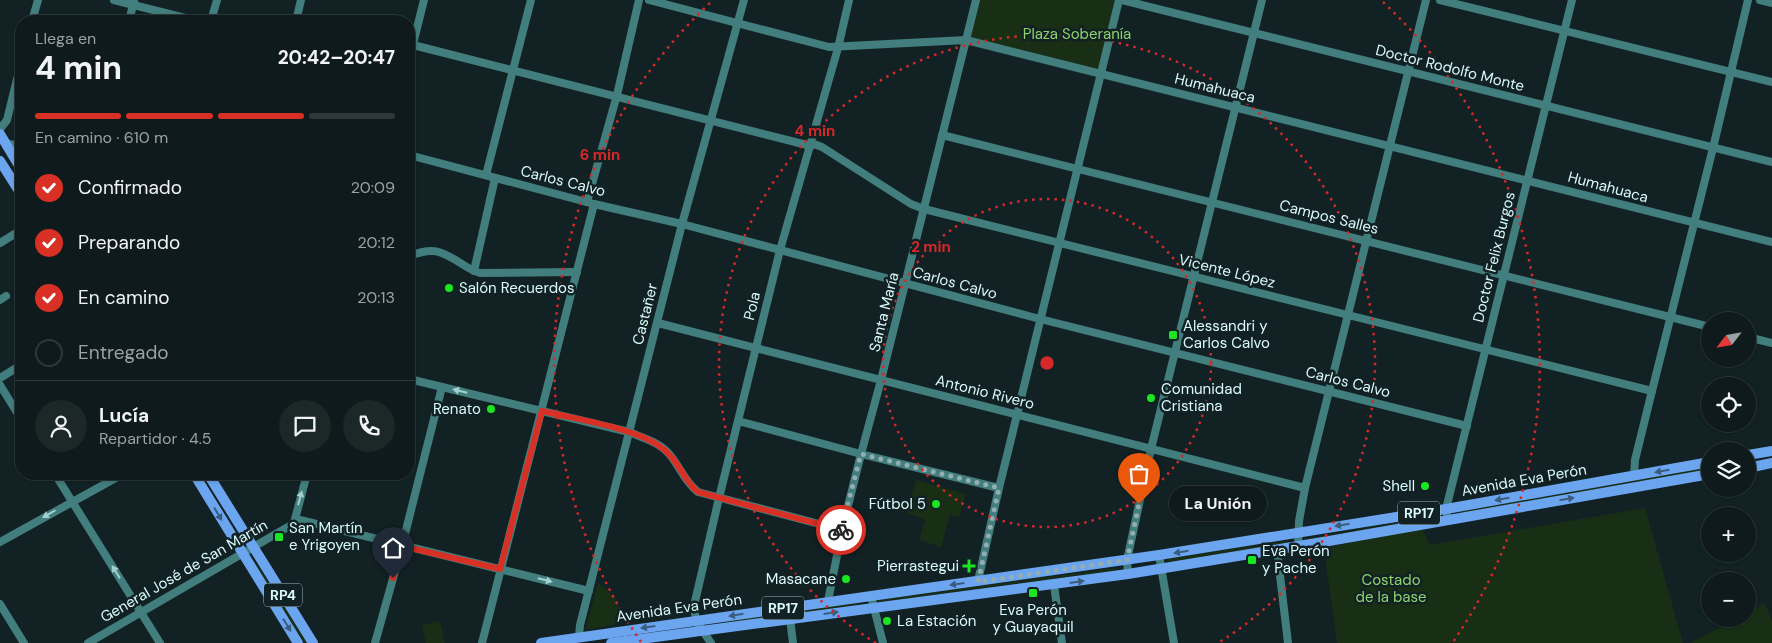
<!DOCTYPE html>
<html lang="es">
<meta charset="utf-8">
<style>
:root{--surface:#0e1a1b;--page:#1c2728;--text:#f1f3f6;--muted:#9ba1a3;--line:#2e383a;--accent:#d93025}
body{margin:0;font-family:"DM Sans",sans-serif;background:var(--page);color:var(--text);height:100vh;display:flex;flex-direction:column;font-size:19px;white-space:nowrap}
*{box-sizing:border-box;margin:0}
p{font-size:16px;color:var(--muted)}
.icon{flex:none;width:28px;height:28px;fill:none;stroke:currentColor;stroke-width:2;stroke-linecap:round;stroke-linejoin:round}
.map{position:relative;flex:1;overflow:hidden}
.side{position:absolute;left:15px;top:15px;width:400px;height:465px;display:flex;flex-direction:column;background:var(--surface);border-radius:20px;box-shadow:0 1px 4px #0004,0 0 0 1px var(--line)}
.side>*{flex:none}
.needle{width:32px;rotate:239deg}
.fabs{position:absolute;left:1701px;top:312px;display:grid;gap:10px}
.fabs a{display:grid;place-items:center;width:55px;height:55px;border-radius:50%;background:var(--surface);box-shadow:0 1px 4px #0004,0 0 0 1px var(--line);font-size:25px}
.pin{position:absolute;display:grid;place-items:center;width:42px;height:42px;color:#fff;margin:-51px -21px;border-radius:50% 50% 50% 0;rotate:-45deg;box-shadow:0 0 5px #0007}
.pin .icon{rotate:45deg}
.courier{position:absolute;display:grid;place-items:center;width:50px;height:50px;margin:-25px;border:4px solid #d93025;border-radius:50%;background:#fff;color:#222;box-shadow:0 1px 6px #0007}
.bubble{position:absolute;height:35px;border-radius:18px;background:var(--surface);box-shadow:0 1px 4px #0004,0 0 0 1px var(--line);font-size:16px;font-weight:700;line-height:35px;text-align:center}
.headline em{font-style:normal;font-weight:700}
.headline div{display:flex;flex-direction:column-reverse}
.headline{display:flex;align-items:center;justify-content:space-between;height:85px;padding:0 20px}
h1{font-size:32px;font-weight:700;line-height:38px}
.bar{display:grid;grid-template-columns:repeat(4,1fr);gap:8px 5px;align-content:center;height:60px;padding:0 20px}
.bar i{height:6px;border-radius:4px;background:var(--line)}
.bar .active{background:var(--accent)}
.bar p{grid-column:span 4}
.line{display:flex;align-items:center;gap:12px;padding:0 20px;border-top:1px solid var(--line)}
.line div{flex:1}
.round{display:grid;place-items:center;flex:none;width:52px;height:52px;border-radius:26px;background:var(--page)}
ol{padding:0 20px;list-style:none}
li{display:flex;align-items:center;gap:15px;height:55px}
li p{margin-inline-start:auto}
li .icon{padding:5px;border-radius:50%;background:var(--accent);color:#fff;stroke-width:4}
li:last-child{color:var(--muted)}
li i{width:28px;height:28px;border:2px solid var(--line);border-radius:50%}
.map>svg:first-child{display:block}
</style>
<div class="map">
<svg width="1772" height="643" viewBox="0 0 1772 643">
<rect width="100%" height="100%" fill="#122224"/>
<g fill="#182e15">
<polygon points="976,0 1119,0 1101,74 966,40"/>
<polygon points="1710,467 1710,470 1461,513 1460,511"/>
<polygon points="916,480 966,494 959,517 950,515 941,547 919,540 925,519 907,513"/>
<polygon points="1645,508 1683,643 1337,643 1324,549 1420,525 1430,545"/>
<polygon points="1434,516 1434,517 1311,539 1311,538"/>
<polygon points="1287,541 1287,544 1168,562 1168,559"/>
<polygon points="258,565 307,643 304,643 256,566"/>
<polygon points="1116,568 1117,570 878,602 878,600"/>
<path d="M598,583c18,13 20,17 24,40l-37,7z"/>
<polygon points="860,603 859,605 723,624 724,621"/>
<polygon points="1765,603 1772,621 1772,643 1690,643 1736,619 1748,619 1748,613"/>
<polygon points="440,621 445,643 426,643 422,625"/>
</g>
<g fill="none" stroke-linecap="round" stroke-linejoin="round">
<g stroke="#427e7d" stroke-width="8">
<polyline points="114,0 197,21"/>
<polyline points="649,0 829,47 966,40 1772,242"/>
<polyline points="1122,0 1772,162"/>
<polyline points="1440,0 1772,82"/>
<polyline points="1760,0 1772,3"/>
<polyline points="32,21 38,0"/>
<polyline points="129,21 134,1"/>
<polyline points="211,21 217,0"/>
<polyline points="296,21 301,0"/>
<polyline points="413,45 811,146"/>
<polyline points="409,60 424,0"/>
<polyline points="0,129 7,120 21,63"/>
<polyline points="942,135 1710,327"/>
<polyline points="811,143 822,147 911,204 924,209 1652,391"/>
<polyline points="6,144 21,145"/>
<polyline points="409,155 594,204 682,224 1040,319 1467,426"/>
<polyline points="486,175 531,0"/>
<polyline points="587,202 617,95 639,0"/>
<polyline points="0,243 21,230"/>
<path d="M409,256c24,-9 31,-6 53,8 6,4 11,7 18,9l97,-1"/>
<polyline points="474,271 495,178"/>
<polyline points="0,300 6,296"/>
<polyline points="658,323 1305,488"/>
<polyline points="1748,337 1772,343"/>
<polyline points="0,378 21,365"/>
<path d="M409,379l220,53c14,6 31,10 41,23 10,12 15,27 28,37l144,38"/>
<polyline points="0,385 21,419"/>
<polyline points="738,421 861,454 999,488"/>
<polyline points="55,474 160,643"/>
<polyline points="1634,476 1635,460 1652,391 1713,148 1748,0"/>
<polyline points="1448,520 1446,509 1572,0"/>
<polyline points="294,523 307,474"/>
<polyline points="0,542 123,474"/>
<polyline points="1298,547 1299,521 1305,488 1426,0"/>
<polyline points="1277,550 1288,643"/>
<polyline points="1159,555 1174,643"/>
<polyline points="1128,574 1127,560 1151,449 1262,0"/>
<polyline points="978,581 999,488 1119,0"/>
<polyline points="1054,585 1062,643"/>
<polyline points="871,596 883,643"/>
<polyline points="828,601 842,530 861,454 881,380 976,0"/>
<polyline points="0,604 24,643"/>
<polyline points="790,619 793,643"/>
<polyline points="579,636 580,625 682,224 744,0"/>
<polyline points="88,643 300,520 589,591"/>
<polyline points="375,643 402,546 442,387"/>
<polyline points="482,643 594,204"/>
<polyline points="711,643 696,621 694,606 719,498 780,250 838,48 849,0"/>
</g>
<g stroke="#6ca5ef" stroke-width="10">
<polyline points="0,134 21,169"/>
<polyline points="0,161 21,194"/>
<polyline points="1748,455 1772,451"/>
<polyline points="1748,468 1772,463"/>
<polyline points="194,474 298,643"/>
<polyline points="208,474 313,643"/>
<polyline points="541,643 1159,555 1446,509 1710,462"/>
<polyline points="611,643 1128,574 1329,541 1710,474"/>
</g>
</g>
<defs><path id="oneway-solid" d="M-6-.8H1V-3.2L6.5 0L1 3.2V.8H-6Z" transform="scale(1.25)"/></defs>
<g fill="#a4cecf">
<use href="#oneway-solid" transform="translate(460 391) rotate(-166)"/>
<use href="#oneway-solid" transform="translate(300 498) rotate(-75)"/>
<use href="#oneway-solid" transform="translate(49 514) rotate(150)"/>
<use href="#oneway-solid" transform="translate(116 572) rotate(-122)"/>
<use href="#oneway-solid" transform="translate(545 580) rotate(14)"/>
</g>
<g fill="#3a5d7f">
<use href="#oneway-solid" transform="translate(1662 471) rotate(170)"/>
<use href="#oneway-solid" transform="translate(1502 499) rotate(170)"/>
<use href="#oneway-solid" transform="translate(1567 499) rotate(-10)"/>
<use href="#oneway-solid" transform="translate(218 514) rotate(59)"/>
<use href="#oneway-solid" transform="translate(1342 525) rotate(171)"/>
<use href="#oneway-solid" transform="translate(1181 552) rotate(171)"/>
<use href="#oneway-solid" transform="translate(1077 582) rotate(-8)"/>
<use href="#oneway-solid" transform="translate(957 584) rotate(172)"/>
<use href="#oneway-solid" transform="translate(831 613) rotate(-8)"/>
<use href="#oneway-solid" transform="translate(736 615) rotate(171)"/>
<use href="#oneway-solid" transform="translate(287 625) rotate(58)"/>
<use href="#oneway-solid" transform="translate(648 627) rotate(172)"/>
</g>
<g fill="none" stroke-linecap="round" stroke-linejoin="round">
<polyline stroke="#93aeb0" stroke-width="5" stroke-dasharray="0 9" points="841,530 861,454 999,488 978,582 1127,560 1139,504"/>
<path stroke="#d93025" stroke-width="6" d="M393,578l9,-32 98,23 42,-158c32,8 95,17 120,37 16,11 21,32 36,44l143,38"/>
</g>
<g fill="none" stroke="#d62828" stroke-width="2.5" stroke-dasharray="2.5 5">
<circle cx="1047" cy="363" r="164"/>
<path d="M876 643A328 328 0 1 1 1218 643"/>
<path d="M641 642A493 493 0 0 1 711 2M1383 2A493 493 0 0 1 1453 642"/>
</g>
<g fill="#1ae622" stroke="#122224" stroke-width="2">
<circle cx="449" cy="288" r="5"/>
<rect x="1168" y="330" width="10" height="10" rx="2.5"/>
<circle cx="1151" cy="398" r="5"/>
<circle cx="491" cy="409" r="5"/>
<circle cx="1425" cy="486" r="5"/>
<circle cx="936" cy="504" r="5"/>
<rect x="274" y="532" width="10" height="10" rx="2.5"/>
<rect x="1247" y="555" width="10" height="10" rx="2.5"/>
<path d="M966.5 558.5h5v5h5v5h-5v5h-5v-5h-5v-5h5z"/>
<circle cx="846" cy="579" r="5"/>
<rect x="1028" y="588" width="10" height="10" rx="2.5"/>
<circle cx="887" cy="621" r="5"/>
</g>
<g text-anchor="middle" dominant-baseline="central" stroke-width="5" stroke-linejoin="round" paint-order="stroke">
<g fill="#122224" stroke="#9db8ba" stroke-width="1">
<rect x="1398" y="501.5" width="42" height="23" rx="4"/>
<rect x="264" y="583.5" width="38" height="23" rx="4"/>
<rect x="762" y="596.5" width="42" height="23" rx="4"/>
</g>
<g font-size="14" font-weight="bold" fill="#d9f9fb">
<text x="1419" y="513">RP17</text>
<text x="283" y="595">RP4</text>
<text x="783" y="608">RP17</text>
</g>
<g font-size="15" fill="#8cd36c" stroke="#122224">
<text x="1077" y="34">Plaza Soberanía</text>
<text x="1391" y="580">Costado<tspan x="1391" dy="17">de la base</tspan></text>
</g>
<g font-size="15" fill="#d9f9fb" stroke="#122224">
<text transform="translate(1450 68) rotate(14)">Doctor Rodolfo Monte</text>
<text transform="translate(1215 88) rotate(14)">Humahuaca</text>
<text transform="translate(563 181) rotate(14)">Carlos Calvo</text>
<text transform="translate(1608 187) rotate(15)">Humahuaca</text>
<text transform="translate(1329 217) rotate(14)">Campos Salles</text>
<text transform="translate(1494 257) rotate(-76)">Doctor Felix Burgos</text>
<text transform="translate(1227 271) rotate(14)">Vicente López</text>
<text transform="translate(955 283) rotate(15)">Carlos Calvo</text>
<text transform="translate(752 306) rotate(-76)">Pola</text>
<text transform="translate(884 312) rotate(-76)">Santa María</text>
<text transform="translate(645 314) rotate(-76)">Castañer</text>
<text transform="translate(1348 382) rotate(14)">Carlos Calvo</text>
<text transform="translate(985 392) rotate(14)">Antonio Rivero</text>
<text transform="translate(1524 480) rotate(-10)">Avenida Eva Perón</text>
<text transform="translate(184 571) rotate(-30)">General José de San Martín</text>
<text transform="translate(679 608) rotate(-8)">Avenida Eva Perón</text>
</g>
<g font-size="15" fill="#d9f9fb" stroke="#122224" text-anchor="start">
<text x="459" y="288">Salón Recuerdos</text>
<text x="1183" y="326">Alessandri y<tspan x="1183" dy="17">Carlos Calvo</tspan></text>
<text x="1161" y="389">Comunidad<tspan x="1161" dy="17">Cristiana</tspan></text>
<text x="481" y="409" text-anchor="end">Renato</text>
<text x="1415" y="486" text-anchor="end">Shell</text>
<text x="926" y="504" text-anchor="end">Fútbol 5</text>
<text x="289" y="528">San Martín<tspan x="289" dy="17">e Yrigoyen</tspan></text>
<text x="1262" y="551">Eva Perón<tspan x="1262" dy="17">y Pache</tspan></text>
<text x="959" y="566" text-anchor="end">Pierrastegui</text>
<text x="836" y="579" text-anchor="end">Masacane</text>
<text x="1033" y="610" text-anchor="middle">Eva Perón<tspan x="1033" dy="17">y Guayaquil</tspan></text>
<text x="897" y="621">La Estación</text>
</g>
</g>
<circle cx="1047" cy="363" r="8" fill="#d62828" stroke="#122224" stroke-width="2.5"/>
<g font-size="15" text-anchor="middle" font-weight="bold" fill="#d62828" stroke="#122224" stroke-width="5" stroke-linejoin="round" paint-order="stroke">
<text x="815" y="136">4 min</text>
<text x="600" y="160">6 min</text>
<text x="931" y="252">2 min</text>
</g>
</svg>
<div class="fabs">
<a><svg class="needle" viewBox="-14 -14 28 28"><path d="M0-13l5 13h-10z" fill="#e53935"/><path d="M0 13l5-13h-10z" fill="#9ba1a3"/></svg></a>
<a><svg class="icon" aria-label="locate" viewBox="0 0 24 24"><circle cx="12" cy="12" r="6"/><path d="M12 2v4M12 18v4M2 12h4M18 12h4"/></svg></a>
<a><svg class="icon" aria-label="layers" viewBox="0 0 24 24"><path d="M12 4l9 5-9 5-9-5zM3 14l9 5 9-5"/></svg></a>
<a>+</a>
<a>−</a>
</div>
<div class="pin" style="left:1139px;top:504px;background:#ea580c"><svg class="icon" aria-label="bag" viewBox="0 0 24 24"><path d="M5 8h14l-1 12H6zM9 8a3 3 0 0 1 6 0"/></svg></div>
<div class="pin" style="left:393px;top:578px;background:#1f2937"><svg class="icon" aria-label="home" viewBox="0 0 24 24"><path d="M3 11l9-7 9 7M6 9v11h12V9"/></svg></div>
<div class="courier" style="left:841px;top:530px"><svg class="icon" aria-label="bike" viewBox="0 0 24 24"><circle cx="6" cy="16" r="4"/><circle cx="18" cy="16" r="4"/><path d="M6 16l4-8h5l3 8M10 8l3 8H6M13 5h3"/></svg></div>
<div class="bubble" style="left:1169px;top:486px;width:98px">La Unión</div>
<section class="side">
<div class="headline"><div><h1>4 min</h1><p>Llega en</p></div><em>20:42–20:47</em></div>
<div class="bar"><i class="active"></i><i class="active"></i><i class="active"></i><i></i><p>En camino · 610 m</p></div>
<ol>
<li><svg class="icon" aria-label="check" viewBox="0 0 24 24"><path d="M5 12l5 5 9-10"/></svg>Confirmado<p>20:09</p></li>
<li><svg class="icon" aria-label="check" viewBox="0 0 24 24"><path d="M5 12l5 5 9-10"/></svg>Preparando<p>20:12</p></li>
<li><svg class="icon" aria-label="check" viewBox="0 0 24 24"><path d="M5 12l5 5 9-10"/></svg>En camino<p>20:13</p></li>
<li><i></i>Entregado</li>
</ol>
<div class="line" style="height:90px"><a class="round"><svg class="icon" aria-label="person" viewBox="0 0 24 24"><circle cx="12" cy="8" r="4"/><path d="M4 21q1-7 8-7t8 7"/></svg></a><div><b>Lucía</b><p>Repartidor · 4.5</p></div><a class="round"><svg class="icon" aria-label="chat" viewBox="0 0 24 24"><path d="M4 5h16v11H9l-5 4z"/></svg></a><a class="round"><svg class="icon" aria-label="phone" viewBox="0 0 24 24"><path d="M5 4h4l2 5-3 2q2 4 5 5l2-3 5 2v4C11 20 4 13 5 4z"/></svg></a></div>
</section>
</div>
